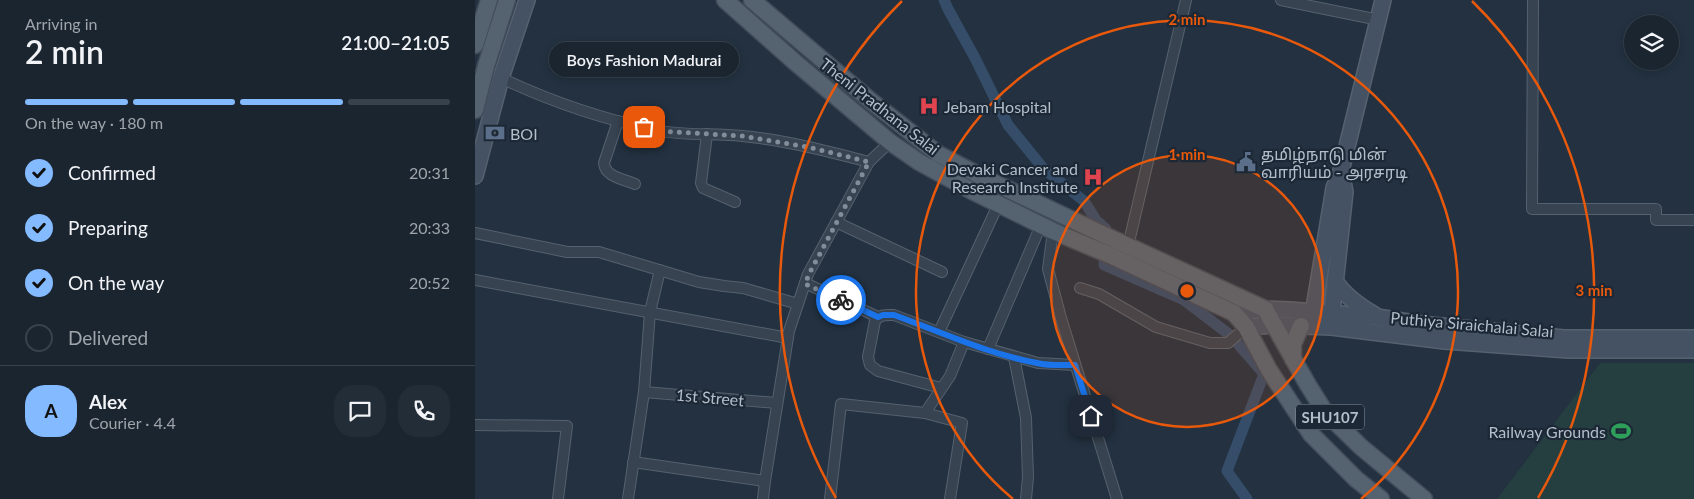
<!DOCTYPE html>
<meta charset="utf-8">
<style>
:root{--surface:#1a2530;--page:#232d38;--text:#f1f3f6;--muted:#9fa5ab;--line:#38424c;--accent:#84baff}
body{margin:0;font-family:Lato,"Noto Sans Tamil",sans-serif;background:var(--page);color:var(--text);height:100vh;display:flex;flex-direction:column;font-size:19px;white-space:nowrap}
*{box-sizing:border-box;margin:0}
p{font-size:16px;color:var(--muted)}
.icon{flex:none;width:28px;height:28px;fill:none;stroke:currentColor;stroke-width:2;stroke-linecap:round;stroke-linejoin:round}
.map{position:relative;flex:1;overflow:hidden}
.sheet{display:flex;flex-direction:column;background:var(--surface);width:475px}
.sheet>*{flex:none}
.buttons{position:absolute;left:1149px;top:15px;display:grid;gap:10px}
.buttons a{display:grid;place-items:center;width:55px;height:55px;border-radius:50%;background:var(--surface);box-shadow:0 2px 8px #0003,0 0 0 1px var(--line);font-size:25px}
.pin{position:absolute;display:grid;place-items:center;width:42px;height:42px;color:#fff;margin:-21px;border-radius:10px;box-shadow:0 2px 8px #0006}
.courier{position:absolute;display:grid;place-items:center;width:50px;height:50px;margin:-25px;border:4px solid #1a73e8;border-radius:50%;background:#fff;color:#222;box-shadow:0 1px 6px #0007}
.bubble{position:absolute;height:35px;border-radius:18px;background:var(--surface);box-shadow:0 2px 8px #0003,0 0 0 1px var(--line);font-size:16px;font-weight:600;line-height:35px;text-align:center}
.head em{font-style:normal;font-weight:600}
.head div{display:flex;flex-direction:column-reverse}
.head{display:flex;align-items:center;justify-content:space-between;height:85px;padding:0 25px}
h1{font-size:32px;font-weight:600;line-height:38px}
.bar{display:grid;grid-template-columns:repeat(4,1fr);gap:8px 5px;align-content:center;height:60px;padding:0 25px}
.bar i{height:6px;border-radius:4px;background:var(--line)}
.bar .current{background:var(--accent)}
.bar p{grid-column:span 4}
.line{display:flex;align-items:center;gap:12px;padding:0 25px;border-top:1px solid var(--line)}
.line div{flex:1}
.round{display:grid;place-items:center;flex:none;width:52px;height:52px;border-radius:20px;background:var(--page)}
ol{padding:0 25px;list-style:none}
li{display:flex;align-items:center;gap:15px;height:55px}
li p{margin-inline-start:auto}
li .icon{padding:5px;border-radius:50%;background:var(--accent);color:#111;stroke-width:4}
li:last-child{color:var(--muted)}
li i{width:28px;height:28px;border:2px solid var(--line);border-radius:50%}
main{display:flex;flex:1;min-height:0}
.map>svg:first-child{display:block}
</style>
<main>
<section class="sheet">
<div class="head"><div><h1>2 min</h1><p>Arriving in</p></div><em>21:00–21:05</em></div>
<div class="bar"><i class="current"></i><i class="current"></i><i class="current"></i><i></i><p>On the way · 180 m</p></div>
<ol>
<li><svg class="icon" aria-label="check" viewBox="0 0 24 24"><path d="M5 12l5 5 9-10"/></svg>Confirmed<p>20:31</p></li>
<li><svg class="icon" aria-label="check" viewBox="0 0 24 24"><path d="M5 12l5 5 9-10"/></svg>Preparing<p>20:33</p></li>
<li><svg class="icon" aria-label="check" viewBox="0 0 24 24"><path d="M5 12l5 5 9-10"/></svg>On the way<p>20:52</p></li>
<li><i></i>Delivered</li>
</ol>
<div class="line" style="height:90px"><b class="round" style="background:var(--accent);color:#111">A</b><div><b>Alex</b><p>Courier · 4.4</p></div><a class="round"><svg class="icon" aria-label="chat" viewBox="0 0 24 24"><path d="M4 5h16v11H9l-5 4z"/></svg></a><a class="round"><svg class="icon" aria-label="phone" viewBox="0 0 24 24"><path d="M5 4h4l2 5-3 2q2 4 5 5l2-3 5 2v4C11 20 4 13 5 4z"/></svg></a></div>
</section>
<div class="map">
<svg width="1219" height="499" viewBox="0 0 1219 499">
<rect width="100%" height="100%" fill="#233140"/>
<polygon fill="#253f41" points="1125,363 1219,363 1219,499 1022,499"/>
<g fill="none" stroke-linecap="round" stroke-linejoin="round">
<polyline stroke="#354d68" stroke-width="11" points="469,0 473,9 500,58 533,125 568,168 609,201 621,220 631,229 629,265 709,300 755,335 789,374 752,471 772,499"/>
<defs>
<g id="street">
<polyline points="806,0 904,20"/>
<polyline points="1058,0 1057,209 1181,209 1181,220 1219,220"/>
<path d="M26,78c49,23 101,41 154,52 28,6 59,3 87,6 43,4 85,15 127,26l-61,112 -19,57 -24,150 -132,-19"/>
<path d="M143,121l-14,42c1,14 20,16 31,21"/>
<polyline points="232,134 226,183 228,188 260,202"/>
<polyline points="394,162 415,142"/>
<polyline points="361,222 467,272"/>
<polyline points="578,231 573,269 586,318 642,499"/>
<polyline points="0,233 92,252 124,252 224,282 249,286 268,288 323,304"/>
<polyline points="653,246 711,0"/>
<polyline points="0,280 313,338"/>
<polyline points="330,283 403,317"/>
<polyline points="605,288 624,294 681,327 735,343 753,343 771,327"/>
<polyline points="464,332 523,205"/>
<polyline points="513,349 566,225"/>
<polyline points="539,357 551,418 553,477 551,499"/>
<path d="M466,388l-63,-17 -8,-6 -2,-8 7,-36c5,-7 11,-6 19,-6l70,27"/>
<polyline points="169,392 302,403"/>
<polyline points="450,413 475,376 489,342 563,363 600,365"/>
<polyline points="0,425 92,426 83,499"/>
<polyline points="153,499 169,392 175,312 185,270"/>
<polyline points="288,499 290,481"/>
<polyline points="355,499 366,404 450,413 487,423 475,499"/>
</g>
<g id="secondary">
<polyline points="0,176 26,78 52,0"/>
<path d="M860,281c10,15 24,25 40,34"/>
<polyline points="759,313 790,309 815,310 902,317 946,324 1089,338 1219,338"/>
<polyline points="837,320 859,188 866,171 908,0"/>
<polyline points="856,321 870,192 866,171"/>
<polyline points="771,327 800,325 856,327 970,341 1093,350 1219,350"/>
</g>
<g id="primary">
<polyline points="250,0 321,63 415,142 444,162 497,191 578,231 637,256 759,313 771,327 794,370 836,434 881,479 906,499"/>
<polyline points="277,0 397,102 463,154 507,177 625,233 790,309 833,385 850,412 886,447 949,499"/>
<polyline points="0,45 14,0"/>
<polyline points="0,110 11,66 32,0"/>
<polyline points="818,359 818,344 826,326"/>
</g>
</defs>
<use href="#street" stroke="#55616e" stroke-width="12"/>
<use href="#secondary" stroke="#55616e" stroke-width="18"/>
<use href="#primary" stroke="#404c59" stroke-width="19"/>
<use href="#street" stroke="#374350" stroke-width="10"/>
<use href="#secondary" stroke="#455263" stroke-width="15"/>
<use href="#primary" stroke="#556270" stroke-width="16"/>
</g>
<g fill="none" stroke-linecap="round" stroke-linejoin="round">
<polyline stroke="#818d9a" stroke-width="5" stroke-dasharray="0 9" points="169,127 182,131 268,136 333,147 394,162 334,274 330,284 366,300"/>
<path stroke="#1a73e8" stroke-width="6" d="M366,300l37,17 5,-2h11c47,17 94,39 143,48 12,3 26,2 38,2l16,51"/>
</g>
<circle cx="712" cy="291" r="136" fill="#e8590c" fill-opacity=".12"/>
<g fill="none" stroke="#e8590c" stroke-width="2.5">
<circle cx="712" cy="291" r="136"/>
<path d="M538 499A271 271 0 1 1 886 499"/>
<path d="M361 498A407 407 0 0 1 427 1M997 1A407 407 0 0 1 1063 498"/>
</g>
<defs>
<symbol id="hospital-bare" viewBox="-9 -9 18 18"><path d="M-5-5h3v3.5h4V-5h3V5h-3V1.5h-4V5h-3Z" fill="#e0444e" stroke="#1c2835" stroke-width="2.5" paint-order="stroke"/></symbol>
<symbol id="bank-bare" viewBox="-9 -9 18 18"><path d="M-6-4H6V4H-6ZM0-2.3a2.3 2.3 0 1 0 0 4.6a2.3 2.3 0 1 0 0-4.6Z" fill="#5c6f8a" stroke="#1c2835" stroke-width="2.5" paint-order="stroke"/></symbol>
<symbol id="civic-bare" viewBox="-9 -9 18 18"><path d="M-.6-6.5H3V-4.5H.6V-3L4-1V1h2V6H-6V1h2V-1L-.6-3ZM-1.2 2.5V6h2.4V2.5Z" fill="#5c6f8a" stroke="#1c2835" stroke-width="2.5" paint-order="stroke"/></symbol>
<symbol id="stadium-bare" viewBox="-9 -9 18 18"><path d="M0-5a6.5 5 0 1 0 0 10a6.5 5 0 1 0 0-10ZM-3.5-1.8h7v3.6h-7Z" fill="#2e9e5b" stroke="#1c2835" stroke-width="2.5" paint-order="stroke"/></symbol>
</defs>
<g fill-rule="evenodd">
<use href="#hospital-bare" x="440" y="92" width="28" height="28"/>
<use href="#bank-bare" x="6" y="119" width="28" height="28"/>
<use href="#civic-bare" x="757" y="148" width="28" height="28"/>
<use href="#hospital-bare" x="604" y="163" width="28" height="28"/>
<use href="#stadium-bare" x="1132" y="417" width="28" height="28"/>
</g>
<g text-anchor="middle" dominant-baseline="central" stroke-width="4.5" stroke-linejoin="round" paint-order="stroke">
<rect fill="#1c2835" stroke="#86919e" stroke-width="1" x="821" y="404.5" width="68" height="25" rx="4"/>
<g font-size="15" font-weight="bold" fill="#b3becb">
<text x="855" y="417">SHU107</text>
</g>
<g font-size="16" fill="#b3becb" stroke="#1c2835">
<text transform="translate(405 106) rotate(38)">Theni Pradhana Salai</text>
<text transform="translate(997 324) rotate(5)">Puthiya Siraichalai Salai</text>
<text transform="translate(235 397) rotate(5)">1st Street</text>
</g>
<g font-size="16" fill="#b3becb" stroke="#1c2835" text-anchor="start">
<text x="469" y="106">Jebam Hospital</text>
<text x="35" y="133">BOI</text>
<text x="786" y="153">தமிழ்நாடு மின்<tspan x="786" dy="18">வாரியம் - அரசரடி</tspan></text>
<text x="603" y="168" text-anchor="end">Devaki Cancer and<tspan x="603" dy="18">Research Institute</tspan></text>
<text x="1131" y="431" text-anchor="end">Railway Grounds</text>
</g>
</g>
<circle cx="712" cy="291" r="8" fill="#e8590c" stroke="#1c2835" stroke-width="2.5"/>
<g font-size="15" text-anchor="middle" font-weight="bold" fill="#e8590c" stroke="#1c2835" stroke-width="4.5" stroke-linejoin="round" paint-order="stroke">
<text x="712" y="25">2 min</text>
<text x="712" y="160">1 min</text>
<text x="1119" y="296">3 min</text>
</g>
</svg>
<div class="buttons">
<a><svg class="icon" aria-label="layers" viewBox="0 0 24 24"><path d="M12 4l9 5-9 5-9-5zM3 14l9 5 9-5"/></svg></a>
</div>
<div class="pin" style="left:169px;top:127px;background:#ea580c"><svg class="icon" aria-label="bag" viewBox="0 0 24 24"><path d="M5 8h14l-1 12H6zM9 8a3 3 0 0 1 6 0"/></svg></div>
<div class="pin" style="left:616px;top:416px;background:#1f2937"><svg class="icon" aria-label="home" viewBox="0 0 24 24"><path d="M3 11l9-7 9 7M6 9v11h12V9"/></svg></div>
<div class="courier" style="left:366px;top:300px"><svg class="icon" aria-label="bike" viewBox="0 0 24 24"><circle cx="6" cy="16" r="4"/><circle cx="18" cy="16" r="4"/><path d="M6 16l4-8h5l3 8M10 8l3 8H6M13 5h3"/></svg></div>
<div class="bubble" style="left:74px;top:42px;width:190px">Boys Fashion Madurai</div>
</div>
</main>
